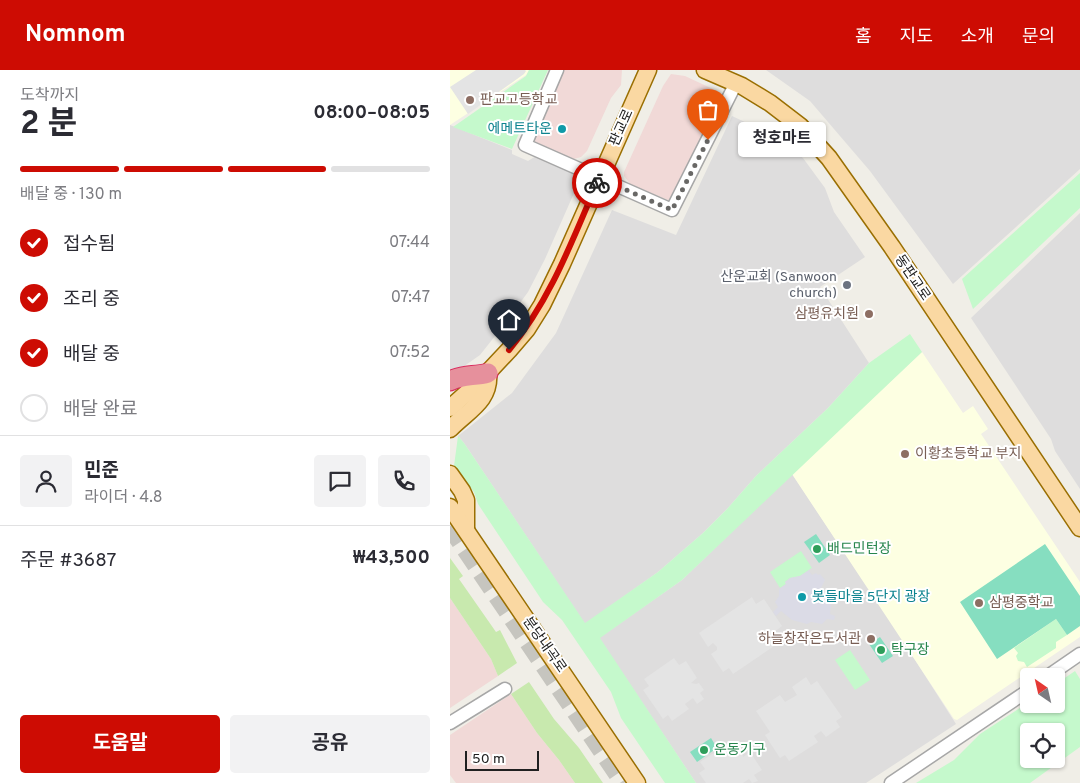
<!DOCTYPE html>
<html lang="ko">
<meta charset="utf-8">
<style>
:root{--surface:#fff;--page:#f2f2f3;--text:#2b2b33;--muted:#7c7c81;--line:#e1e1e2;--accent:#cd0c03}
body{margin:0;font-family:Overpass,"Noto Sans KR",sans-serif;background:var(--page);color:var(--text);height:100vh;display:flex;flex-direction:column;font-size:19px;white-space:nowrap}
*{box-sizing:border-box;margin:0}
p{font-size:16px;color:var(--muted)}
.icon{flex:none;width:28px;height:28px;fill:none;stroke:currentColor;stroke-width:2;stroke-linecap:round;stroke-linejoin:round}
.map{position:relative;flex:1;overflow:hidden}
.side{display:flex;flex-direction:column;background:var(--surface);width:450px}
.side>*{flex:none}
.needle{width:32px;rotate:326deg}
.tools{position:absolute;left:570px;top:598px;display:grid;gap:10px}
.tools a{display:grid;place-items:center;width:45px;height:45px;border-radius:5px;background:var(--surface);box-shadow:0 1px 4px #0004;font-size:25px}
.scale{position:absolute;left:15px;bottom:12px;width:74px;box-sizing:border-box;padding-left:5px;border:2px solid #202020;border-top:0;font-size:14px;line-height:18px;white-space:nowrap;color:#202020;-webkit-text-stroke:4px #fff;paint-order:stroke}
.pin{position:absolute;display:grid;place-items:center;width:42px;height:42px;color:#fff;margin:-51px -21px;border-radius:50% 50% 50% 0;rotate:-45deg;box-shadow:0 0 5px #0007}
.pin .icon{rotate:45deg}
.courier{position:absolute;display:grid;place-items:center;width:50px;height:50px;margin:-25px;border:4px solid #cd0c03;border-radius:50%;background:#fff;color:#222;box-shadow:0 1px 6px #0007}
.bubble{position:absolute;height:35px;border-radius:5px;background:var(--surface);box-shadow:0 1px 4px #0004;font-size:16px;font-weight:700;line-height:35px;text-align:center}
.head em{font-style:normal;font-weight:700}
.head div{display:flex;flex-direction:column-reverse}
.head{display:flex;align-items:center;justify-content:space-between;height:85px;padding:0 20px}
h1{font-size:32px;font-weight:700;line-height:38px}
.bar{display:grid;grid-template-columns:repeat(4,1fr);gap:8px 5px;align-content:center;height:60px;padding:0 20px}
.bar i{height:6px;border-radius:4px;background:var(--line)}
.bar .active{background:var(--accent)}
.bar p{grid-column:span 4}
.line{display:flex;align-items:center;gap:12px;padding:0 20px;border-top:1px solid var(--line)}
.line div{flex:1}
.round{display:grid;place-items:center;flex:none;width:52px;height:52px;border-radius:5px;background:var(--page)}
ol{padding:0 20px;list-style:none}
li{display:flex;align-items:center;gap:15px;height:55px}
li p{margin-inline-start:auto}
li .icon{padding:5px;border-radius:50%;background:var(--accent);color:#fff;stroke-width:4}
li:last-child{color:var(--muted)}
li i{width:28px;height:28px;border:2px solid var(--line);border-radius:50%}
.button{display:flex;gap:10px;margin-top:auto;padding:10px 20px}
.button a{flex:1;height:58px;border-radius:5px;background:var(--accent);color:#fff;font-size:20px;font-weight:700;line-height:58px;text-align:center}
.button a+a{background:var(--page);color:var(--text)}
header{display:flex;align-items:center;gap:30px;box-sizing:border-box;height:70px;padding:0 25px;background:var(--accent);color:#fff}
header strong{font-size:24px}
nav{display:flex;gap:28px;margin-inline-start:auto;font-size:18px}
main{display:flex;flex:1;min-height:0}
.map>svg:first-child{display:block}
</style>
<header>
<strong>Nomnom</strong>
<nav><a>홈</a><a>지도</a><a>소개</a><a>문의</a></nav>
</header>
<main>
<section class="side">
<div class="head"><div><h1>2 분</h1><p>도착까지</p></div><em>08:00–08:05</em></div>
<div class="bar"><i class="active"></i><i class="active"></i><i class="active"></i><i></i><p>배달 중 · 130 m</p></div>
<ol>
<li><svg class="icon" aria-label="check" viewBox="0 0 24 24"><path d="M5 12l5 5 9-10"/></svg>접수됨<p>07:44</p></li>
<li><svg class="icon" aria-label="check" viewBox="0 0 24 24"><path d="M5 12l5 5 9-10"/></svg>조리 중<p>07:47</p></li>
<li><svg class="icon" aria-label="check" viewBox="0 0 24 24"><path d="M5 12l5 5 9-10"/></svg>배달 중<p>07:52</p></li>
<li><i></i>배달 완료</li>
</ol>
<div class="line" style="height:90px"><a class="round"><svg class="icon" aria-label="person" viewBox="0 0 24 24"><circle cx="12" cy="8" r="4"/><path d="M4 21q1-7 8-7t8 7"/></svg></a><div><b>민준</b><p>라이더 · 4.8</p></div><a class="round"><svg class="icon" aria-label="chat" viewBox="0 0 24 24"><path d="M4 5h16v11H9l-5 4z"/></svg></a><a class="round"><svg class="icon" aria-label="phone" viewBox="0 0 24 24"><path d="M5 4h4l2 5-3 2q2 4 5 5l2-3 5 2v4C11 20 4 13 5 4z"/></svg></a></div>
<div class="line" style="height:65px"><div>주문 #3687</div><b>₩43,500</b></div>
<div class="button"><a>도움말</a><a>공유</a></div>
</section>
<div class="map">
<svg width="630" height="713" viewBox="0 0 630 713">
<rect width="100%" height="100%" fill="#f0eee7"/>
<g fill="#dedddd">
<polygon points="316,0 630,0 630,99 503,214 420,101 360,31"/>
<polygon points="282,46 316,62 353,88 375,118 384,142 415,187 370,217 419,293 378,338 306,406 277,439 253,463 208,502 135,554 14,373 8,366 62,323 106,263 162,140 226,165"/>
<polygon points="0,55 62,80 62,84 78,91 86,86 120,100 128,114 95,189 78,222 56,252 30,285 0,306"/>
<polygon points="630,143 630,419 605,381 601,369 521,248"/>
<polygon points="342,404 442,554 506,654 416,713 246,713 149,568 232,510"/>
</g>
<g fill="#f1d9d7">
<polygon points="112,0 172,0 171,15 161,28 137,81 131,87 124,89 86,73 84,70"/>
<polygon points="221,4 235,6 265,20 269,26 270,31 269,35 221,129 218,130 181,115 174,106 174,102 213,16"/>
<polygon points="0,528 41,589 48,606 0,638"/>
<polygon points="61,624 87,663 109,690 125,713 6,713 0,705 0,665"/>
</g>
<g fill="#fdffe2">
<polygon points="0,0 79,0 76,5 0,55"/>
<polygon points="472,282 513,343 523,336 538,359 531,364 630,512 630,567 507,650 504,649 342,404"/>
</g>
<g fill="#c8e9ae">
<polygon points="0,488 13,506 9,509 46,562 50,560 67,593 48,606 41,589 0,528"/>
<polygon points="79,612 104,649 129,678 153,713 125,713 109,690 87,663 61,624"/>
</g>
<g fill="#c5f9cc" fill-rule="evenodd">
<polygon points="79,0 98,0 62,79 3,57 76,6"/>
<polygon points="630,103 630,138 523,239 512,209"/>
<polygon points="460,264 472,282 232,510 150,568 246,713 215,713 171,648 161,622 112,550 93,532 28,434 24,422 4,396 8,366 14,373 135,553 208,502 253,463 277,439 306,406 378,338 419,293"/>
<polygon points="351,481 362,498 350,506 340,508 335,512 336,514 330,518 320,502"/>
<polygon points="606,549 617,565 606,572 606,578 577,597 574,592 568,591 566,586 568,583 564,578"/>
<polygon points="400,580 420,610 405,620 385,590"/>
<path d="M625,601l5,8v68l-50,36h-114l38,-23 26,-26 49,-32v2h27v-20zM579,661h27v28h-27z"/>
</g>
<g fill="#86dec0">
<polygon points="366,464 380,485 369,493 354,472"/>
<polygon points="595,474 630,526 630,556 617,565 606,549 547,589 510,532"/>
<polygon points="430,567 443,586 432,593 419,574"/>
<polygon points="261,668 267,678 247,692 240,682"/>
</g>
<g fill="#e4e4e4">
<polygon points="26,0 75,0 76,1 74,4 18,44 0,17"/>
<polygon points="302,527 306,534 314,529 332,556 323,563 330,572 283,604 279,598 273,602 261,584 267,580 267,577 263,573 258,577 249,563"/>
<polygon points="224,588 229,595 236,591 247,608 241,613 246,614 249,613 254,620 250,623 254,629 247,634 243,628 235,634 239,639 222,651 218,645 213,649 193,620 199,616 194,609"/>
<polygon points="356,607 361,615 367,611 392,647 386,651 390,657 376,667 371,661 364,666 368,672 339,691 335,685 330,688 315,665 320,662 306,641 330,625 335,632 347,625 342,617"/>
<polygon points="282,671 286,678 289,676 292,682 293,687 300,682 312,700 304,705 308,711 302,713 299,709 293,713 256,713 249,703 255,699 250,692"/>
</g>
<polygon fill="#dbdbe6" points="362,498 359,501 362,505 366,503 368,505 370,504 375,510 371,518 381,535 380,544 385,546 384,550 377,549 372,554 361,552 357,554 342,550 331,541 326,546 323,542 328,537 325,532 329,526 329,519 336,514 335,512 340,508 350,506"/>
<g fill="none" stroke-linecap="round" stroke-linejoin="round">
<polyline stroke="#c6c5bf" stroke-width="19" stroke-dasharray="19 9" stroke-linecap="butt" points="0,456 174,713"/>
<defs>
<g id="minor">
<polyline points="107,0 75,75 222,140 286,13"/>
<polyline points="598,606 630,584"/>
<polyline points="0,653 55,619"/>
<polyline points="441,713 579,620"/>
</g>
<g id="major">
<polyline points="255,0 292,16 320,33 350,56 379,88 442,177 630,458"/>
<polyline points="0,338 28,313 59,280 77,259 92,235 112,194 198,0"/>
<path d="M0,359c17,-18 41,-28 38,-56"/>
<polyline points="0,404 12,421 16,430 16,460"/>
<polyline points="0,437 187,713"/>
</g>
<path id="highway" d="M0,311c13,-7 24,-4 38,-8"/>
</defs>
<use href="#minor" stroke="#a7a7a7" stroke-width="15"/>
<use href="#major" stroke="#9a6f02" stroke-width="19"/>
<use href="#highway" stroke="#d92a5e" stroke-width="21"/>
<use href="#minor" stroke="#fff" stroke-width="12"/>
<use href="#major" stroke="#fad8a2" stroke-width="16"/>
<use href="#highway" stroke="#e6909c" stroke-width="19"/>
</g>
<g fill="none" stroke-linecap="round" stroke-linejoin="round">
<polyline stroke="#696866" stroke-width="5" stroke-dasharray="0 9" points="147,113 149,108 222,140 258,70"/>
<path stroke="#cd0c03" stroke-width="6" d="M59,280c41,-49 63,-109 88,-167"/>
</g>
<g fill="#8d6e63" stroke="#fff" stroke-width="2">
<circle cx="20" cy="30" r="5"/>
<circle cx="419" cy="244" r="5"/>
<circle cx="455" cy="384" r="5"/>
<circle cx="529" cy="533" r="5"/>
<circle cx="421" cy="569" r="5"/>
</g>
<g fill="#0f9aa8" stroke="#fff" stroke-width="2">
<circle cx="112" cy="59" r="5"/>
<circle cx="352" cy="527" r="5"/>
</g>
<circle fill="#6b7280" stroke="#fff" stroke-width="2" cx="397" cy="215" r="5"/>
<g fill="#2e9e5b" stroke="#fff" stroke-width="2">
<circle cx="367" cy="479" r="5"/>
<circle cx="431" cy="580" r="5"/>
<circle cx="254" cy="680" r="5"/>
</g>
<g text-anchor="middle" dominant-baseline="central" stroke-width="4" stroke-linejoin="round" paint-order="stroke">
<g font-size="14" fill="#785e54" stroke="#fff" text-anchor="start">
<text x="30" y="30">판교고등학교</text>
<text x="409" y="244" text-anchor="end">삼평유치원</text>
<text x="465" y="384">이황초등학교 부지</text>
<text x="539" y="533">삼평중학교</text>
<text x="411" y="569" text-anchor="end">하늘창작은도서관</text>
</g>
<g font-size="14" fill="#202020" stroke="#fff">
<text transform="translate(172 58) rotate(-66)">판교로</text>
<text transform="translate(462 208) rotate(56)">동판교로</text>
<text transform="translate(94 575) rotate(55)">분당내곡로</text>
</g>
<g font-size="14" fill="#0d838f" stroke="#fff" text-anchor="end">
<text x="102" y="59">에메트타운</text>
<text x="362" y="527" text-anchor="start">봇들마을 5단지 광장</text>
</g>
<g font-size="14" fill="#5b616d" stroke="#fff" text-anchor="end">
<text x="387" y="207">산운교회 (Sanwoon<tspan x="387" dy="16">church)</tspan></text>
</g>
<g font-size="14" fill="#27864d" stroke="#fff" text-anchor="start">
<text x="377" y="479">배드민턴장</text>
<text x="441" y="580">탁구장</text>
<text x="264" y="680">운동기구</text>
</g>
</g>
</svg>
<div class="tools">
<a><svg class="needle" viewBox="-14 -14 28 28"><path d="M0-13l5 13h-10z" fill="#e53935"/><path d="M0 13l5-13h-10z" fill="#7c7c81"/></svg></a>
<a><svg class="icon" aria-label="locate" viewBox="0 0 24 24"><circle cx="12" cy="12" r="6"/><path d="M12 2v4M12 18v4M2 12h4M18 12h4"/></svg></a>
</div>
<div class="scale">50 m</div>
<div class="pin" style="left:258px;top:70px;background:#ea580c"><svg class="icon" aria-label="bag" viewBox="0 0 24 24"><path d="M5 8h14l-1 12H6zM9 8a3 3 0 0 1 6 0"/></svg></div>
<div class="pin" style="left:59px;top:280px;background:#1f2937"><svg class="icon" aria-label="home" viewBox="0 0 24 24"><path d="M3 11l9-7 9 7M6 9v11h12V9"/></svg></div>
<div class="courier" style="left:147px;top:113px"><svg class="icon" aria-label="bike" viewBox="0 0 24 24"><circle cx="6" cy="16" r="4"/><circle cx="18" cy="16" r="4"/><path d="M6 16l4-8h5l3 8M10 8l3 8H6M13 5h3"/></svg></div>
<div class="bubble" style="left:288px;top:52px;width:88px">청호마트</div>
</div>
</main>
